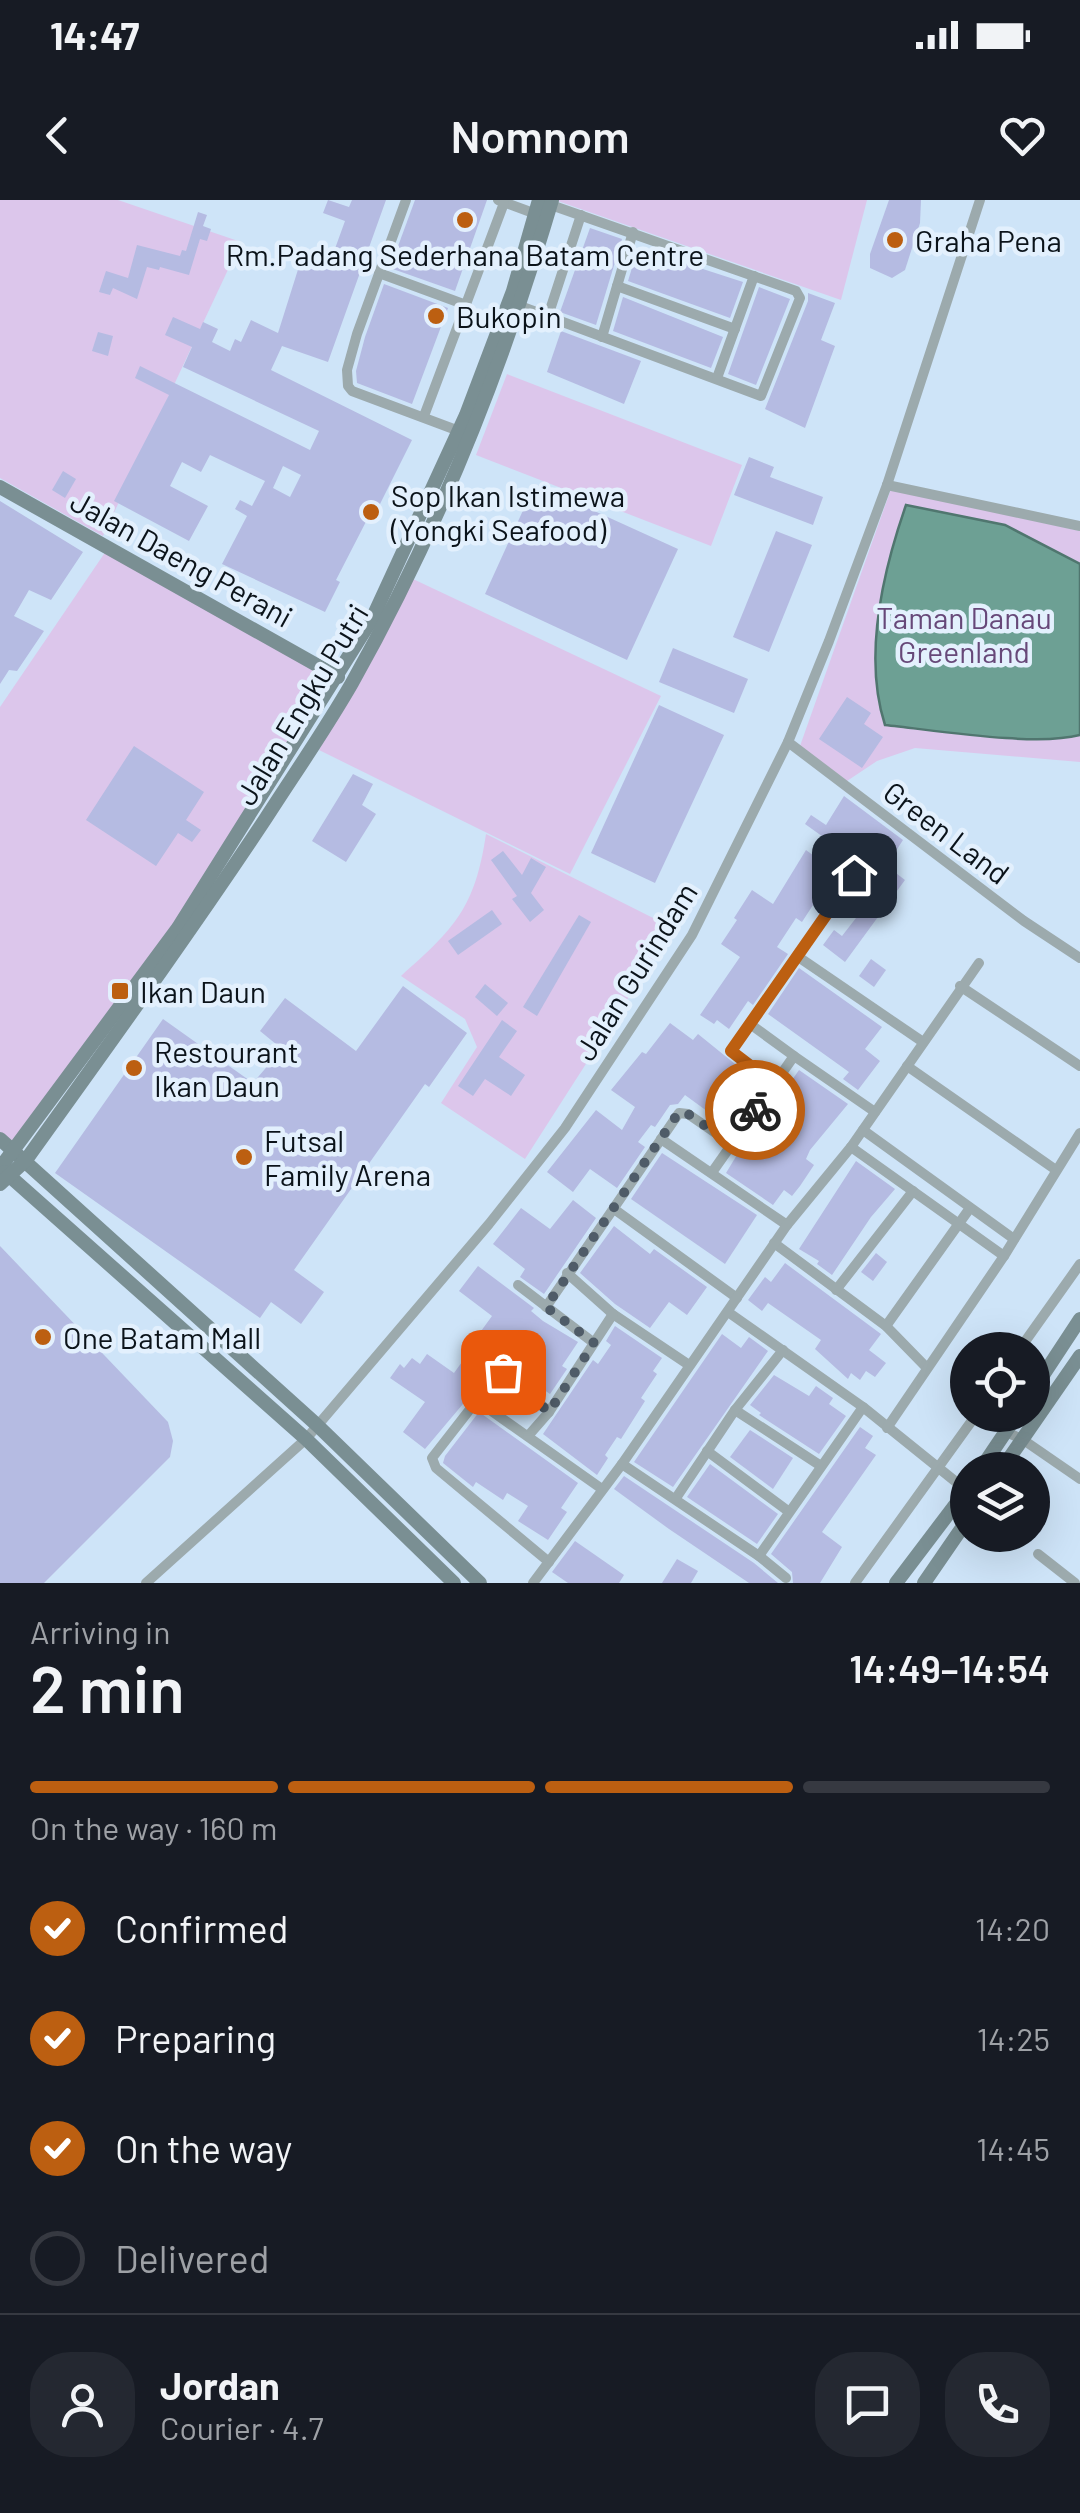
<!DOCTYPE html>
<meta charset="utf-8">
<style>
:root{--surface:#171b24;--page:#242831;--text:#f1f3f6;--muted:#9ea1a6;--line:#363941;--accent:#bc5f11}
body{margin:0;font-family:Barlow,sans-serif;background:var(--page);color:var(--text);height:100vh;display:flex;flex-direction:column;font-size:38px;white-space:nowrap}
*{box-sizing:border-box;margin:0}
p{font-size:32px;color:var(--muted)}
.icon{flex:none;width:55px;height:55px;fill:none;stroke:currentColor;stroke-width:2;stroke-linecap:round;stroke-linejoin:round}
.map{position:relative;height:1383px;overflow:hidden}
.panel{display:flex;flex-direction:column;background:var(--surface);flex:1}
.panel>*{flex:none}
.controls{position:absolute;left:950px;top:1132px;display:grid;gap:20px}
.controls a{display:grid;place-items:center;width:100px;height:100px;border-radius:50%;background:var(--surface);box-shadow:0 10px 40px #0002;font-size:50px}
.pin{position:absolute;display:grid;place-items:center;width:85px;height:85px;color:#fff;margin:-42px;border-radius:20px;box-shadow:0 5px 15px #0006}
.courier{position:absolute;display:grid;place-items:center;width:100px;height:100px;margin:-50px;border:8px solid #bc5f11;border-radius:50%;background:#fff;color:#222;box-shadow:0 2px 12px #0007}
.headline em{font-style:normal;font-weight:600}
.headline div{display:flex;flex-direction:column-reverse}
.headline{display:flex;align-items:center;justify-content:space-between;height:170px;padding:0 30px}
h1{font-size:65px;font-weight:600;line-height:75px}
.bar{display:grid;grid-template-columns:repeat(4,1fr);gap:15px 10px;align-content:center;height:120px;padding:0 30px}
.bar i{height:12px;border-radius:8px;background:var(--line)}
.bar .selected{background:var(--accent)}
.bar p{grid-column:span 4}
.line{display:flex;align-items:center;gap:25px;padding:0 30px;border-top:2px solid var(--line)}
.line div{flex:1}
.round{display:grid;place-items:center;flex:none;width:105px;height:105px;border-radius:40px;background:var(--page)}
ol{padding:0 30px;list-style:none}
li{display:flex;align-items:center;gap:30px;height:110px}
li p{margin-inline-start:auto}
li .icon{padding:10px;border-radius:50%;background:var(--accent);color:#fff;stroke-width:4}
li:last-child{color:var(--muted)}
li i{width:55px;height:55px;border:5px solid var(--line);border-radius:50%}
.status{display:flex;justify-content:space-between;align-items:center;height:70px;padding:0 50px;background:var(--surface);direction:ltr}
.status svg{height:28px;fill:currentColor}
header{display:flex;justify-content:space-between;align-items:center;height:130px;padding:0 30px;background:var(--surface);font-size:45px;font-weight:600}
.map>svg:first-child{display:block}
</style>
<div class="status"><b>14:47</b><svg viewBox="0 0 49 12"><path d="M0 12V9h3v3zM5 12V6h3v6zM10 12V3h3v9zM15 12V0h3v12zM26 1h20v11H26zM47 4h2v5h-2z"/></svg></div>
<header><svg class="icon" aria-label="back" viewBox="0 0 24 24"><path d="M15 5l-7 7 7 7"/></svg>Nomnom<svg class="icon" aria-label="heart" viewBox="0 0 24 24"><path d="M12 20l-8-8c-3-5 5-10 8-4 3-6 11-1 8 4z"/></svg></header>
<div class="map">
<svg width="1080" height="1383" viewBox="0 0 1080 1383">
<rect width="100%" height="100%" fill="#cee4f8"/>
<g fill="#dcc6eb">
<polygon points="0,0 118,0 241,42 103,336 0,278"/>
<polygon points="555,0 867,0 841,100"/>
<polygon points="507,174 742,265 711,346 476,255"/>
<polygon points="891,289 1080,331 1080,562 915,548 877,561 847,581 800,546"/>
<polygon points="106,351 330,480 173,727 12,945 0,934 0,507"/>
<polygon points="413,379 661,496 570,674 319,550"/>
<path d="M486,634l187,94 -148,231 -84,-56 36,-56 -12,-28 -64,-43c54,-48 74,-68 85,-142z"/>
</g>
<path fill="#6da094" stroke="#50766f" stroke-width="2.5" d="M906,305l99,20 75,39v171c-45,12 -146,-5 -195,-10 -22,-68 -2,-154 21,-220z"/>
<g fill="#b5bbe2" fill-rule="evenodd">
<path d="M328,0l21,7 3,-7h34l-58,162 -46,-16 -11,24 141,70 -36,72 -4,-2 -36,70 4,2 -15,30 -103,-48 25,-48 -12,-7 5,-9 12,6 13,-25 -55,-26 -9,17 -19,-10 -12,24 38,20 -19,35 -75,-40 55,-106 -34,-17 5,-12 170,84 9,-19 -136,-64 9,-20 -27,-12 8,-18 27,12 3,-7 15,7 -6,13 18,9 5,-12 6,3 10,-22 27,13 23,-73 27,8 17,-47 -22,-8zM283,266l18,9 -11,22 -17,-9z"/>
<polygon points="415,0 487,0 455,91 390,68"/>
<polygon points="889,0 921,0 920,23 905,70 892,78 870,68 870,54"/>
<polygon points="198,12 207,15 203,26 211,29 207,41 200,39 189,75 160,67 159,70 147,67 137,99 113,88 110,95 99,92 106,71 128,78 137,45 180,56 182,50 186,51"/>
<polygon points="590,28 622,39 596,125 560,112"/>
<polygon points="638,48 743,82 730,118 628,81"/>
<polygon points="384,84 448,108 412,204 357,183 356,171 365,137"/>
<polygon points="759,87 790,99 756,185 728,174"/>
<polygon points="808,93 835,103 821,140 835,146 805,228 765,209 808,101"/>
<polygon points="623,97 723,137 711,168 613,131"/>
<polygon points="561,131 641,161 624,204 547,172"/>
<polygon points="98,132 113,136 108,156 92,151"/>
<polygon points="749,257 774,267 770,277 823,297 813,325 734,295"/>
<polygon points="63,271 76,279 65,298 52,290"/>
<polygon points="535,284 678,349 627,460 485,394"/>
<polygon points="0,301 83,352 51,400 29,390 14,416 44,431 17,471 9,470 0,484"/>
<polygon points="776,331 812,345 769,452 733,437"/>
<polygon points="673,448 748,479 734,513 659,482"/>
<polygon points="847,497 871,513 864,524 883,537 862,568 819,539"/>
<polygon points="659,505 724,535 655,683 591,653"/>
<polygon points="134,546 204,592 186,620 201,630 192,642 178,633 156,666 86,620"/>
<polygon points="353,574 373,584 362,605 376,614 346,662 312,641"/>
<polygon points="844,596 903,640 890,660 857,637 802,722 796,718 777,747 788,754 786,757 753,805 748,801 729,829 717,820 714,824 700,815 740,757 721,744 737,720 734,718 752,690 773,704 806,650 814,656 826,639 805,624 811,615 826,625"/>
<polygon points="503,651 522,675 531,658 546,667 531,693 544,710 530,722 512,699 517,696 491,660"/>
<polygon points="880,661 905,680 845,762 823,745 834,730 842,736 856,718 848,713"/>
<polygon points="492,710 502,724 458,755 448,741"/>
<polygon points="579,715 591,722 537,816 523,807"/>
<polygon points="871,759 886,770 874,787 859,776"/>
<polygon points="799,768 882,827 865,849 880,861 858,890 843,879 849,872 768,814"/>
<polygon points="485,784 508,803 497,816 475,797"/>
<polygon points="403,786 467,833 429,887 425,884 294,1070 324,1092 301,1124 271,1102 260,1118 55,973 163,819 253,883 282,849 260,831 285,798 356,851"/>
<polygon points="502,820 517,831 499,857 525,875 511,896 485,879 473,896 458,886"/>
<polygon points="670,823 693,840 698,834 761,885 732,921 715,909 711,914 685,895 678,904 670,905 655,927 651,925 638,942 645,947 617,988 590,969 573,992 547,972 596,910 622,930 635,907 611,890 642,852 646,854"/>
<polygon points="799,870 848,904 810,950 806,959 814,965 800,986 792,996 784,990 773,1005 726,973 749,935 752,938"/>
<polygon points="662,953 757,1015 725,1064 631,999"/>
<polygon points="856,961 895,989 871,1017 832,1075 817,1064 819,1061 799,1049"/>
<polygon points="573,1000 596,1018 544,1094 520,1077 525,1069 493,1044 521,1008 550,1029"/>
<polygon points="614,1026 650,1054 654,1049 707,1087 687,1115 669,1102 650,1128 615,1104 580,1073"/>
<polygon points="0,1046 168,1222 173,1241 170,1257 44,1383 0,1383"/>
<polygon points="876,1053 887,1062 873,1081 861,1072"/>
<polygon points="785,1063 881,1134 869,1150 886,1163 875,1177 866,1171 860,1180 851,1173 848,1179 815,1149 821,1140 768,1103 762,1111 748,1100 765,1077 771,1082"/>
<polygon points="478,1066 534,1108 531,1111 543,1121 578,1142 562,1166 567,1169 550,1194 520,1173 536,1148 513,1131 506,1135 494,1151 476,1138 492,1116 459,1091"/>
<polygon points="615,1126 662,1158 653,1171 657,1174 641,1198 645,1201 621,1239 617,1237 605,1255 608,1258 597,1275 543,1234 593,1160 598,1164 611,1145 606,1141"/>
<polygon points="722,1134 741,1148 749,1137 768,1151 673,1287 634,1262"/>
<polygon points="427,1154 454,1173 467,1155 483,1168 465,1193 468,1198 425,1249 403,1232 425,1202 390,1178 400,1164 404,1168 412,1158 420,1164"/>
<polygon points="774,1175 809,1196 816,1186 833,1198 829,1204 846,1216 819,1254 759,1215 761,1213 750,1205"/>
<polygon points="479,1212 578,1283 561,1308 567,1312 548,1340 518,1321 528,1306 507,1293 503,1300 476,1282 473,1287 443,1263 445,1256"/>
<polygon points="860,1227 873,1236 865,1248 876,1255 822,1332 842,1347 820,1383 793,1383 792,1372 771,1354"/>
<polygon points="750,1230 793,1258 773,1289 730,1257"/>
<polygon points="710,1264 778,1314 757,1344 687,1297"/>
<polygon points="624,1276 754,1363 778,1383 749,1383 669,1329 614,1289"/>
<polygon points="575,1341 624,1375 619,1383 568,1383 552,1372"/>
<polygon points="677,1359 698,1371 691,1383 662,1383"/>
</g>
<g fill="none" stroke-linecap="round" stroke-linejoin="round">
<g stroke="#9caaad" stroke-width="10">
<polyline points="406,0 357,134 347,170 348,186 352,191 459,231"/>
<polyline points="498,0 536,14"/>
<polyline points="379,73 466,105"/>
<polyline points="617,86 735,129"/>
<polyline points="520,106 761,196 800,98 796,91 551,5"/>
<polyline points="548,116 581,15"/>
<polyline points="602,137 633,32"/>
<polyline points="717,178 754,76"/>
<polyline points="424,216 504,3"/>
<polyline points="887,285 1080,326"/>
<polyline points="788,542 1024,721 1080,758"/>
<polyline points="797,756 923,842"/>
<polyline points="960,786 1080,866"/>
<polyline points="750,824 794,856"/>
<polyline points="907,866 1056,970"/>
<polyline points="774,884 731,851 854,675"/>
<polyline points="863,930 1014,1039"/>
<polyline points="661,939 787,1025"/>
<polyline points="851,947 1004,1056"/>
<polyline points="713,971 794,856 875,912"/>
<polyline points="614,1009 737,1098"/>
<polyline points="774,1043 886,1126 926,1167"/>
<polyline points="567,1073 613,1114 689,1165"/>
<polyline points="518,1085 594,1143"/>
<polyline points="836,1090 913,991"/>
<polyline points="546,1107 679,913 688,914 730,943"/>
<polyline points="728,1112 863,1207 966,1290"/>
<polyline points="886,1126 970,1008"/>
<polyline points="1019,1150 1080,1064"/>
<polyline points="476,1200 602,1289"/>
<polyline points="735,1210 821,1266"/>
<polyline points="549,1212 507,1173 499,1172 432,1258 436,1268 549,1362"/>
<polyline points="887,1228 1004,1056 1080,933"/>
<polyline points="1006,1232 1022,1239 1080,1279"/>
<polyline points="528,1236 549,1212 613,1114"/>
<polyline points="707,1251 788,1311"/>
<polyline points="622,1264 759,1356 786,1378"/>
<polyline points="676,1298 735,1210 783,1150"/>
<polyline points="1038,1354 1075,1383"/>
<polyline points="759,1356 863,1207"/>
<polyline points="146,1383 306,1239 489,1024 565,928 692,735 788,542 829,441 887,285 980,0"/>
<polyline points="533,1383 622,1264 787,1025 851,947 979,763"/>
<polyline points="855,1383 976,1215"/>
</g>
<g stroke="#7a8f93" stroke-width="14">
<polyline points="0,287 338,477"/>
<polyline points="0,939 317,1225 480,1383"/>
<polyline points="0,968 178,728 372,419 466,215 513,91 539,0"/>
<polyline points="5,972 306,1239 454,1383"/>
<path d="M0,984l26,-24c81,-113 163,-226 240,-342 29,-45 59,-88 86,-135 85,-151 151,-317 200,-483"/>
<polyline points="1032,1192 1080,1119"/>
<polyline points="980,1270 1017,1215"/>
<polyline points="1001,1270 1080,1156"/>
<polyline points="896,1383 968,1288"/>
<polyline points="924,1383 968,1319"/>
</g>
</g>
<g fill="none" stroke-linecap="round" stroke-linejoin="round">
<polyline stroke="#4f5c68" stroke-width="10" stroke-dasharray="0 18" points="503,1172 549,1212 594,1143 546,1107 679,912 688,914 730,943 755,910"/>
<polyline stroke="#bc5f11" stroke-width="12" points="755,910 774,884 731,851 854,675"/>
</g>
<g fill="#bc5f11" stroke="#e3f0fd" stroke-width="4">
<circle cx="465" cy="20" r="10"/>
<circle cx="895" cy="40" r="10"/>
<circle cx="436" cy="116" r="10"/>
<circle cx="371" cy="312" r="10"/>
<rect x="110" y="781" width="20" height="20" rx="5"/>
<circle cx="134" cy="868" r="10"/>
<circle cx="244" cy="957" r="10"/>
<circle cx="43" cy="1137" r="10"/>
</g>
<g text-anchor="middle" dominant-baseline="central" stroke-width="9" stroke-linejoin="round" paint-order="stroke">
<g font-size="30" fill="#0b131a" stroke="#e3f0fd" text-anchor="start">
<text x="915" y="40">Graha Pena</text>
<text x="465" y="54" text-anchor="middle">Rm.Padang Sederhana Batam Centre</text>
<text x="456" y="116">Bukopin</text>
<text x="391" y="295">Sop Ikan Istimewa<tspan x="391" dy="34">(Yongki Seafood)</tspan></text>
<text x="140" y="791">Ikan Daun</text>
<text x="154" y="851">Restourant<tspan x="154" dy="34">Ikan Daun</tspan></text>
<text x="264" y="940">Futsal<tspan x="264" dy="34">Family Arena</tspan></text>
<text x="63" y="1137">One Batam Mall</text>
</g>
<g font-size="30" fill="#0b131a" stroke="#e3f0fd">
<text transform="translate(182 358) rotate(29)">Jalan Daeng Perani</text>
<text transform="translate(301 504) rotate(-59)">Jalan Engku Putri</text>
<text transform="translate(947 632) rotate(37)">Green Land</text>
<text transform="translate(635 771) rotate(-58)">Jalan Gurindam</text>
</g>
<g font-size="30" fill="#674879" stroke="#e3f0fd">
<text x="964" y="417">Taman Danau<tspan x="964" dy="34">Greenland</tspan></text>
</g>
</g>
</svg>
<div class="controls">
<a><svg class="icon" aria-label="locate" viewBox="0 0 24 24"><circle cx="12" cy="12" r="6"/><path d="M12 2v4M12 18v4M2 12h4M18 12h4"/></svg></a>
<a><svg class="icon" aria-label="layers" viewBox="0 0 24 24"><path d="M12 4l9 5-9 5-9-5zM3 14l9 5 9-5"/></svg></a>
</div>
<div class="pin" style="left:503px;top:1172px;background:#ea580c"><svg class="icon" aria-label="bag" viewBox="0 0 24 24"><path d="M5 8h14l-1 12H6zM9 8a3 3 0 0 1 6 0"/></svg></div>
<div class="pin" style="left:854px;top:675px;background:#1f2937"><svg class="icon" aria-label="home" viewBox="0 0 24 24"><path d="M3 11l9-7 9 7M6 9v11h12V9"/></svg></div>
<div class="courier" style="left:755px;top:910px"><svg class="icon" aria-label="bike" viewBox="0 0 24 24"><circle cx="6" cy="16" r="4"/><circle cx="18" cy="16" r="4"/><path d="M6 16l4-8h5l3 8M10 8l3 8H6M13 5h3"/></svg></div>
</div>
<section class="panel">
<div class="headline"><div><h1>2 min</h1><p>Arriving in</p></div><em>14:49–14:54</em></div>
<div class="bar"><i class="selected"></i><i class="selected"></i><i class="selected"></i><i></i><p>On the way · 160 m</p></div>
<ol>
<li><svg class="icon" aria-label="check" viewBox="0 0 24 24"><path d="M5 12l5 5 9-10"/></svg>Confirmed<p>14:20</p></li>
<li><svg class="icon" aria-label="check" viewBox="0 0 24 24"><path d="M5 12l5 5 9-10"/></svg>Preparing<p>14:25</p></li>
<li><svg class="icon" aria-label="check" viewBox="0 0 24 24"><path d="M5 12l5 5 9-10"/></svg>On the way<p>14:45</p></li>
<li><i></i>Delivered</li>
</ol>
<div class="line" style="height:180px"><a class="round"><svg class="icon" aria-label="person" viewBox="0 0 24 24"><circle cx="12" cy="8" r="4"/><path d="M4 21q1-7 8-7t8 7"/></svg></a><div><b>Jordan</b><p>Courier · 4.7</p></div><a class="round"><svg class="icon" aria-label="chat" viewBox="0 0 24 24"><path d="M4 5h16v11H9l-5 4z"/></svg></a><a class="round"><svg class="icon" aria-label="phone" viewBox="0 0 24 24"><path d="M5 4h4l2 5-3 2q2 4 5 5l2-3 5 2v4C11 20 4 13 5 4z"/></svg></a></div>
</section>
